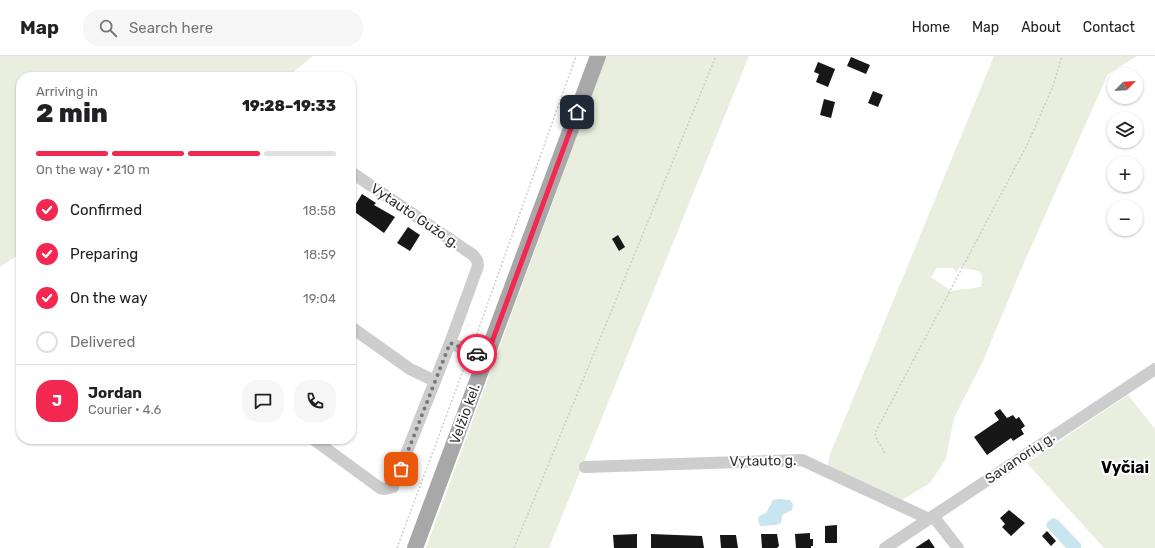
<!DOCTYPE html>
<meta charset="utf-8">
<style>
:root{--surface:#fff;--page:#f6f6f6;--text:#202124;--muted:#757577;--line:#e0e0e0;--accent:#f22851}
body{margin:0;font-family:Rubik,sans-serif;background:var(--page);color:var(--text);height:100vh;display:flex;flex-direction:column;font-size:15px;white-space:nowrap}
*{box-sizing:border-box;margin:0}
p{font-size:13px;color:var(--muted)}
.icon{flex:none;width:22px;height:22px;fill:none;stroke:currentColor;stroke-width:2;stroke-linecap:round;stroke-linejoin:round}
.map{position:relative;flex:1;overflow:hidden}
.panel{position:absolute;left:16px;top:16px;width:340px;height:372px;display:flex;flex-direction:column;background:var(--surface);border-radius:16px;box-shadow:0 1px 3px #0004}
.panel>*{flex:none}
.needle{width:26px;rotate:66deg}
.fabs{position:absolute;left:1107px;top:12px;display:grid;gap:8px}
.fabs a{display:grid;place-items:center;width:36px;height:36px;border-radius:50%;background:var(--surface);box-shadow:0 1px 3px #0004;font-size:20px}
.pin{position:absolute;display:grid;place-items:center;width:34px;height:34px;color:#fff;margin:-17px;border-radius:8px;box-shadow:0 2px 6px #0006}
.courier{position:absolute;display:grid;place-items:center;width:40px;height:40px;margin:-20px;border:3px solid #f22851;border-radius:50%;background:#fff;color:#222;box-shadow:0 1px 5px #0007}
.headline em{font-style:normal;font-weight:800}
.headline div{display:flex;flex-direction:column-reverse}
.headline{display:flex;align-items:center;justify-content:space-between;height:68px;padding:0 20px}
h1{font-size:26px;font-weight:800;line-height:30px}
.bar{display:grid;grid-template-columns:repeat(4,1fr);gap:6px 4px;align-content:center;height:48px;padding:0 20px}
.bar i{height:5px;border-radius:3px;background:var(--line)}
.bar .active{background:var(--accent)}
.bar p{grid-column:span 4}
.line{display:flex;align-items:center;gap:10px;padding:0 20px;border-top:1px solid var(--line)}
.line div{flex:1}
.round{display:grid;place-items:center;flex:none;width:42px;height:42px;border-radius:16px;background:var(--page)}
ol{padding:0 20px;list-style:none}
li{display:flex;align-items:center;gap:12px;height:44px}
li p{margin-inline-start:auto}
li .icon{padding:4px;border-radius:50%;background:var(--accent);color:#fff;stroke-width:4}
li:last-child{color:var(--muted)}
li i{width:22px;height:22px;border:2px solid var(--line);border-radius:50%}
header{display:flex;align-items:center;gap:24px;box-sizing:border-box;height:56px;padding:0 20px;background:var(--surface);border-bottom:1px solid var(--line)}
header strong{font-size:19px}
nav{display:flex;gap:22px;margin-inline-start:auto;font-size:14px}
.search{width:280px;height:36px;background:var(--page);display:flex;align-items:center;gap:10px;box-sizing:border-box;padding:0 14px;border-radius:16px;color:var(--muted);font-size:15px}
.map>svg:first-child{display:block}
</style>
<header>
<strong>Map</strong>
<div class="search"><svg class="icon" aria-label="search" viewBox="0 0 24 24"><circle cx="10" cy="10" r="6"/><path d="M15 15l6 6"/></svg>Search here</div>
<nav><a>Home</a><a>Map</a><a>About</a><a>Contact</a></nav>
</header>
<div class="map">
<svg width="1155" height="492" viewBox="0 0 1155 492">
<rect width="100%" height="100%" fill="#fff"/>
<g fill="#e9eede" fill-rule="evenodd">
<polygon points="0,0 313,0 287,21 21,21 21,197 0,211"/>
<polygon points="606,0 749,0 549,492 426,492"/>
<path d="M994,0h143l-29,18 -82,184 -44,105 -28,55 -8,41 -16,24 -31,19 -71,-34 1,-11zM959,211l20,4 3,4 -1,12 -30,4 -20,-14 6,-9h16l4,5z"/>
<polygon points="1128,339 1155,373 1155,492 1104,492 1027,407"/>
</g>
<g fill="#c9e5ef">
<polygon points="779,443 790,444 793,448 792,454 782,459 781,467 776,469 760,470 758,464 759,460 766,457 773,444"/>
<polygon points="1053,462 1058,464 1081,488 1081,492 1066,492 1046,470 1048,465"/>
</g>
<g fill="#171717">
<polygon points="851,1 870,9 866,18 847,10"/>
<polygon points="818,6 835,13 828,31 816,26 819,18 814,16"/>
<polygon points="873,35 883,39 878,51 868,47"/>
<polygon points="824,43 835,46 831,62 820,59"/>
<polygon points="362,138 376,147 374,149 395,161 384,177 352,154"/>
<polygon points="408,171 420,179 410,195 397,187"/>
<polygon points="618,179 625,191 619,195 612,183"/>
<polygon points="1000,353 1007,362 1013,359 1016,363 1019,361 1025,370 1021,373 1024,378 1013,385 1011,382 987,399 974,381 999,364 994,357"/>
<polygon points="1009,454 1025,467 1011,480 1002,471 1005,468 1000,462"/>
<polygon points="837,469 837,487 825,487 825,470"/>
<polygon points="1047,475 1056,485 1051,490 1042,480"/>
<polygon points="810,477 810,483 813,483 813,490 811,490 811,492 796,492 795,478"/>
<polygon points="637,478 637,492 614,492 613,479"/>
<polygon points="651,478 702,480 704,492 651,492"/>
<polygon points="761,478 777,478 779,490 777,492 762,492"/>
<polygon points="720,479 736,479 738,492 721,492"/>
<polygon points="929,483 935,492 915,492"/>
</g>
<g fill="none" stroke-linecap="round" stroke-linejoin="round">
<g stroke="#cdcdcd" stroke-width="1.5" stroke-dasharray="2 2" stroke-linecap="butt">
<polyline points="474,286 576,0"/>
<polyline points="885,397 877,384 875,377 1028,87 1053,30 1062,0"/>
<polyline points="397,492 467,304"/>
<polyline points="514,492 716,0"/>
</g>
<g stroke="#cdcdcd" stroke-width="12">
<polyline points="351,271 410,313 435,325"/>
<polyline points="450,287 486,302"/>
<polyline points="313,383 380,432 385,433 393,431 450,287 478,210 477,204 473,199 351,116"/>
<polyline points="585,411 802,404 929,463"/>
<polyline points="933,460 958,492"/>
<polyline points="885,492 1155,313"/>
</g>
<polyline stroke="#a8a8a8" stroke-width="16" points="415,492 598,0"/>
</g>
<g fill="none" stroke-linecap="round" stroke-linejoin="round">
<polyline stroke="#787878" stroke-width="4" stroke-dasharray="0 7.2" points="401,413 450,287 477,298"/>
<polyline stroke="#f22851" stroke-width="5" points="477,298 486,302 577,56"/>
</g>
<g text-anchor="middle" dominant-baseline="central" stroke-width="4" stroke-linejoin="round" paint-order="stroke">
<g font-size="14" fill="#303030" stroke="#fff">
<text transform="translate(415 160) rotate(34)">Vytauto Gužo g.</text>
<text transform="translate(465 358) rotate(-70)">Velžio kel.</text>
<text transform="translate(1020 402) rotate(-34)">Savanorių g.</text>
<text transform="translate(763 405) rotate(-1)">Vytauto g.</text>
</g>
<g font-size="16" font-weight="bold" fill="#000" stroke="#fff">
<text x="1125" y="411">Vyčiai</text>
</g>
</g>
</svg>
<div class="fabs">
<a><svg class="needle" viewBox="-14 -14 28 28"><path d="M0-13l5 13h-10z" fill="#e53935"/><path d="M0 13l5-13h-10z" fill="#757577"/></svg></a>
<a><svg class="icon" aria-label="layers" viewBox="0 0 24 24"><path d="M12 4l9 5-9 5-9-5zM3 14l9 5 9-5"/></svg></a>
<a>+</a>
<a>−</a>
</div>
<div class="pin" style="left:401px;top:413px;background:#ea580c"><svg class="icon" aria-label="bag" viewBox="0 0 24 24"><path d="M5 8h14l-1 12H6zM9 8a3 3 0 0 1 6 0"/></svg></div>
<div class="pin" style="left:577px;top:56px;background:#1f2937"><svg class="icon" aria-label="home" viewBox="0 0 24 24"><path d="M3 11l9-7 9 7M6 9v11h12V9"/></svg></div>
<div class="courier" style="left:477px;top:298px"><svg class="icon" aria-label="car" viewBox="0 0 24 24"><path d="M5 17H2v-5l4-1 3-4h7l3 4 3 1v5h-3M9 17h6M6 11h13"/><circle cx="7" cy="17" r="2"/><circle cx="17" cy="17" r="2"/></svg></div>
<section class="panel">
<div class="headline"><div><h1>2 min</h1><p>Arriving in</p></div><em>19:28–19:33</em></div>
<div class="bar"><i class="active"></i><i class="active"></i><i class="active"></i><i></i><p>On the way · 210 m</p></div>
<ol>
<li><svg class="icon" aria-label="check" viewBox="0 0 24 24"><path d="M5 12l5 5 9-10"/></svg>Confirmed<p>18:58</p></li>
<li><svg class="icon" aria-label="check" viewBox="0 0 24 24"><path d="M5 12l5 5 9-10"/></svg>Preparing<p>18:59</p></li>
<li><svg class="icon" aria-label="check" viewBox="0 0 24 24"><path d="M5 12l5 5 9-10"/></svg>On the way<p>19:04</p></li>
<li><i></i>Delivered</li>
</ol>
<div class="line" style="height:72px"><b class="round" style="background:var(--accent);color:#fff">J</b><div><b>Jordan</b><p>Courier · 4.6</p></div><a class="round"><svg class="icon" aria-label="chat" viewBox="0 0 24 24"><path d="M4 5h16v11H9l-5 4z"/></svg></a><a class="round"><svg class="icon" aria-label="phone" viewBox="0 0 24 24"><path d="M5 4h4l2 5-3 2q2 4 5 5l2-3 5 2v4C11 20 4 13 5 4z"/></svg></a></div>
</section>
</div>
